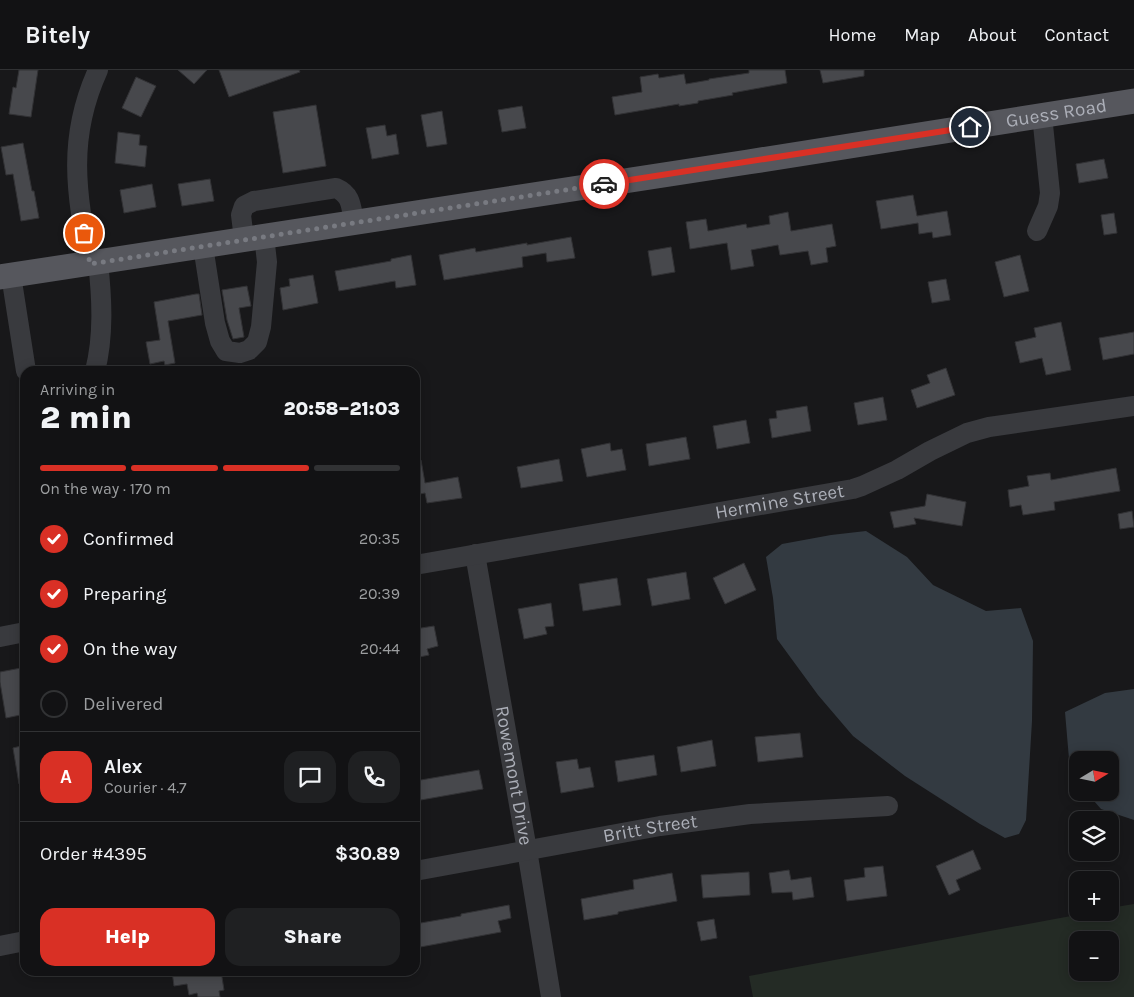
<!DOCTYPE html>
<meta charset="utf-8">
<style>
:root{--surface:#121214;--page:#1f2022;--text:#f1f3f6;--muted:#9c9ea0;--line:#313234;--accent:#d93025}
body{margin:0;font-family:Karla,sans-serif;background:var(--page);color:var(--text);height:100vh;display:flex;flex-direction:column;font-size:19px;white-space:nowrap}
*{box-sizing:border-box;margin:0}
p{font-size:16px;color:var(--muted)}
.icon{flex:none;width:28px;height:28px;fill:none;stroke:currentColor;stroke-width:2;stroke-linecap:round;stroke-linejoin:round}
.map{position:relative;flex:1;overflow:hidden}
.drawer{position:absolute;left:20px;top:296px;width:400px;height:610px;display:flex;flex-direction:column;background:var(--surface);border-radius:15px;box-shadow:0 2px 12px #0003,0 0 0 1px var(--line)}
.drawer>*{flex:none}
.needle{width:32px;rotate:80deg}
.controls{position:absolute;left:1069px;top:681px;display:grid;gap:10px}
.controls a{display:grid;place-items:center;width:50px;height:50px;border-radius:10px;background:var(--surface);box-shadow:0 2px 12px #0003,0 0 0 1px var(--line);font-size:25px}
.pin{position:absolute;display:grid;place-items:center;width:42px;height:42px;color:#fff;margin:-21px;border:2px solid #fff;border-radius:50%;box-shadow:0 1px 5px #0007}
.courier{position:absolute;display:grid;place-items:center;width:50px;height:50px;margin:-25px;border:4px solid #d93025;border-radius:50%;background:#fff;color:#222;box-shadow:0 1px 6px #0007}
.overview em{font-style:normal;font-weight:800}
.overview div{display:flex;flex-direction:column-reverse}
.overview{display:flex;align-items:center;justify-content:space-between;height:85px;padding:0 20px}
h1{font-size:32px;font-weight:800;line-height:38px}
.bar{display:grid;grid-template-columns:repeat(4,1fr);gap:8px 5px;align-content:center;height:60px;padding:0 20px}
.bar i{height:6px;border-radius:4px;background:var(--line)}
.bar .current{background:var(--accent)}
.bar p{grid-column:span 4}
.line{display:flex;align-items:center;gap:12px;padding:0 20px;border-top:1px solid var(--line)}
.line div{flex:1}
.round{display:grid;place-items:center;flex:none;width:52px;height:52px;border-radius:15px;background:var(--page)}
ol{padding:0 20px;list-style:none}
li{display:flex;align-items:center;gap:15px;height:55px}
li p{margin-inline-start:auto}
li .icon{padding:5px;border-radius:50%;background:var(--accent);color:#fff;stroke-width:4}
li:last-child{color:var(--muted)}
li i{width:28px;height:28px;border:2px solid var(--line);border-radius:50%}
.action{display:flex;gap:10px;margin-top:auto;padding:10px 20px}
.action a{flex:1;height:58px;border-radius:15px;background:var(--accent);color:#fff;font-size:20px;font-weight:800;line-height:58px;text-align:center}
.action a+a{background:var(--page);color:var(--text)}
header{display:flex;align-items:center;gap:30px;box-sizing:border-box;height:70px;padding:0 25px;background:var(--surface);border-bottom:1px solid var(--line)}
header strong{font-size:24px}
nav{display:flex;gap:28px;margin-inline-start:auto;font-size:18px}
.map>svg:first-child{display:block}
</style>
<header>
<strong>Bitely</strong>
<nav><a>Home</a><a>Map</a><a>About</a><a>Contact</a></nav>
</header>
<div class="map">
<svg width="1134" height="927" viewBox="0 0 1134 927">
<rect width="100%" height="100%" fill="#18181a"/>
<path fill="#242b25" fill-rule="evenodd" d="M1134,834v93h-381l-4,-21 338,-63 23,-1v-4zM1078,870h32v32h-32z"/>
<g fill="#333a41">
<polygon points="866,461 907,487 933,515 986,541 1021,538 1033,571 1032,651 1026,750 1019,764 1005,768 980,754 905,706 853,666 818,625 777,569 773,528 766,487 782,474 831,465"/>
<polygon points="1134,619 1134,750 1101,739 1087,723 1110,722 1110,690 1078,690 1077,708 1069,689 1065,642 1105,623"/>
</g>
<g fill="#47484c" stroke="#323235">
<polygon points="19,0 38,0 31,47 9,44 13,17 16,18"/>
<polygon points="178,0 207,0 194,14"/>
<polygon points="219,0 299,0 300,2 229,27"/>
<polygon points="749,0 785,0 787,13 732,23 733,25 698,31 698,33 679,36 679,34 615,45 612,27 642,22 640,7 658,4 659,8 684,4 686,14 709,10 709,9 749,3"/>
<polygon points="820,0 864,0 864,6 823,13"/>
<polygon points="136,7 156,16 141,47 122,38"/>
<polygon points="316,35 326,96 283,103 273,42"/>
<polygon points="522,36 526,58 502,62 498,40"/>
<polygon points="442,41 447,74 427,77 421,45"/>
<polygon points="385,55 387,66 396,64 399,84 372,89 366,58"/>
<polygon points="118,62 140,65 139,75 147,76 145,97 115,93"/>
<polygon points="23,73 32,121 34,121 39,148 21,151 13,104 6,105 1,77"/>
<polygon points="1104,89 1108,108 1079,113 1076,94"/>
<polygon points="210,109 214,131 182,136 178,114"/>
<polygon points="152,114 156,137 124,143 120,120"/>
<polygon points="913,125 917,146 947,141 951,165 933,168 932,162 919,164 918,153 881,159 876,131"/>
<polygon points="788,142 791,161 832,154 836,176 826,178 828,192 811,195 808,181 780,185 778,175 751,180 754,196 731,200 727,173 690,179 686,152 706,149 708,161 746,154 747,158 770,154 769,146"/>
<polygon points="1114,143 1117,163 1104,165 1101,145"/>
<polygon points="571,167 575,188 547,192 546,183 522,187 523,197 444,210 439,185 475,178 476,182 527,173 527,175"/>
<polygon points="671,177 675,202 652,206 648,181"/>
<polygon points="411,185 416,215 396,218 395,211 339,221 335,201 391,191 391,189"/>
<polygon points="1020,185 1029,221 1004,227 995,192"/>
<polygon points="313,205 318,233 283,240 280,218 290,216 289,209"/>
<polygon points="946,209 950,230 932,233 928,212"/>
<polygon points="247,216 251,236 239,238 244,267 233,269 227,250 222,220"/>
<polygon points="196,224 199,224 202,245 168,251 175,293 165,295 164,291 150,294 146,272 160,270 154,232"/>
<polygon points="1061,252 1071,300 1046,305 1042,288 1020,293 1015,272 1036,267 1034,258"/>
<polygon points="1134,262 1134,284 1103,290 1099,268"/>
<polygon points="946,298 955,325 917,338 911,320 930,313 927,305"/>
<polygon points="883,327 887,350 858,355 854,333"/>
<polygon points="807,336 811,361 772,368 769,349 777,348 776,341"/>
<polygon points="746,350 750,373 717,379 713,356"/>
<polygon points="686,367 690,389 649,396 646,374"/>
<polygon points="610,373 611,381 622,379 626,400 587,407 581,379"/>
<polygon points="559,389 563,411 521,418 517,397"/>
<polygon points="415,390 421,390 425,413 458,407 462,428 427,433 425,423 415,425"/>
<polygon points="1116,398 1120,421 1054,432 1055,440 1023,445 1021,435 1010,437 1008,420 1029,416 1027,406 1050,403 1051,410"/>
<polygon points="927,424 966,432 962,456 914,448 916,454 894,458 890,442 925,436"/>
<polygon points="1132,441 1134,457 1120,459 1118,444"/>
<polygon points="744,493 756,520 725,534 713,508"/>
<polygon points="686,502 690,529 652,536 647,509"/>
<polygon points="617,508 621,535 583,541 579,514"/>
<polygon points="551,533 554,556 545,557 547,564 524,569 518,539"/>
<polygon points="434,556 438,576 427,579 429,585 415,588 415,559"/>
<polygon points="21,598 25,619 25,644 6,648 0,612 0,602"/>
<polygon points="800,663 803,687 758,692 755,667"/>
<polygon points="712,670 716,696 681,702 677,677"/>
<polygon points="25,675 25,713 19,714 13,678"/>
<polygon points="654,685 657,705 618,712 615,691"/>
<polygon points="577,689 579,699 590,697 594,717 561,723 556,692"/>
<polygon points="479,700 483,719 415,731 415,711"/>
<polygon points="973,780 981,799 956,810 960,820 949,825 936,796"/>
<polygon points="883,796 887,826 847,831 844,810 865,807 864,798"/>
<polygon points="789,800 791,810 811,807 814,827 793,830 792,822 772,823 769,803"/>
<polygon points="749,802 750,825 703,828 701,805"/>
<polygon points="672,803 677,831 618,842 618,844 584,850 581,829 634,819 633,810"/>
<polygon points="509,835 511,848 498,851 501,862 415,878 415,854 461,846 461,844"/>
<polygon points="714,849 717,868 701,871 697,852"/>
<polygon points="172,901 221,901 224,920 219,921 220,927 198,927 197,923 189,925 187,914 174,916"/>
</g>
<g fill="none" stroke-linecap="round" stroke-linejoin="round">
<g stroke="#393a3e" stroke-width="20">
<polyline points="1037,161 1048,136 1050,123 1042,45"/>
<path d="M244,169l-3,-24 3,-9 10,-5 82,-13c16,7 15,19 18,34"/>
<polyline points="203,176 215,253 220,271 226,281 240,283 249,280 257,272 261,257 267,192 264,166"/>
<path d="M90,194c-14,-71 -23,-126 8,-194"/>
<polyline points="11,205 26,301"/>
<path d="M95,301c9,-35 7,-73 3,-109"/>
<path id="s1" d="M475,484l52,296 24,147"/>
<path id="s2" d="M415,495l438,-76 9,-3 35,-16 33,-19 37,-18 22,-6 145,-21"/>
<polyline points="0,567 25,562"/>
<path id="s3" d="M415,801l245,-45 90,-12 138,-8"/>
<polyline points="0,876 25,871"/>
</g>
<path stroke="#56575d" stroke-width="25" id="s4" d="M0,207l748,-115 386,-61"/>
</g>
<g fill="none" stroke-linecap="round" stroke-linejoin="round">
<polyline stroke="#787a81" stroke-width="5" stroke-dasharray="0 9" points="84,163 90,194 604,114"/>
<polyline stroke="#d93025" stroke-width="6" points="604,114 970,57"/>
</g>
<g text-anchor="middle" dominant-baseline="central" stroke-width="5" stroke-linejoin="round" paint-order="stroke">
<g font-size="19" fill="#acafb8" stroke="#131315">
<text stroke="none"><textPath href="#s4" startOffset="1069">Guess Road</textPath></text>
<text stroke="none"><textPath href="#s2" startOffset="370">Hermine Street</textPath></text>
<text stroke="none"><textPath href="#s1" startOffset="225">Rowemont Drive</textPath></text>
<text stroke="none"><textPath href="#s3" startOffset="239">Britt Street</textPath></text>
</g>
</g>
</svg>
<div class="controls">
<a><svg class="needle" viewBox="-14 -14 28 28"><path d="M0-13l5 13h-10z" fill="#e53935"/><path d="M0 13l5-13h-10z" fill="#9c9ea0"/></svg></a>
<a><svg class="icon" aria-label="layers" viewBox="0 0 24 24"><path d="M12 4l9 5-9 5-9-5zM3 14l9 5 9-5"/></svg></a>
<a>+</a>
<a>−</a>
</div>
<div class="pin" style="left:84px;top:163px;background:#ea580c"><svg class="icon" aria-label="bag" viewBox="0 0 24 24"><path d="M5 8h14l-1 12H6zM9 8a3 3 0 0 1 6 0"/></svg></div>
<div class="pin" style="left:970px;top:57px;background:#1f2937"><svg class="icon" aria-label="home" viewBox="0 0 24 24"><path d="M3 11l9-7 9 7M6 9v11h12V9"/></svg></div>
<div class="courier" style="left:604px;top:114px"><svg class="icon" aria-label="car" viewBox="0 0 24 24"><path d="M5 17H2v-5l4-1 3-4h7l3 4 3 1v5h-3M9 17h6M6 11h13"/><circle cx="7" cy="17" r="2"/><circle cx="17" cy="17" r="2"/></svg></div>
<section class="drawer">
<div class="overview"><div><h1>2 min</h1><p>Arriving in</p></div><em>20:58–21:03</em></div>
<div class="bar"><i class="current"></i><i class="current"></i><i class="current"></i><i></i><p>On the way · 170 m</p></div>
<ol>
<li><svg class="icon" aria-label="check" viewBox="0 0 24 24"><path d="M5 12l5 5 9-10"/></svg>Confirmed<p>20:35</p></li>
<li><svg class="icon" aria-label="check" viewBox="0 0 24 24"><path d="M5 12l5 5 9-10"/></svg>Preparing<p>20:39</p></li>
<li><svg class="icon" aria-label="check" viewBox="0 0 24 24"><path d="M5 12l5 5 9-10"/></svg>On the way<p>20:44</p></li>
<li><i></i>Delivered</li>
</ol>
<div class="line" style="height:90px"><b class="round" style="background:var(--accent);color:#fff">A</b><div><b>Alex</b><p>Courier · 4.7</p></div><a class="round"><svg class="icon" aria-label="chat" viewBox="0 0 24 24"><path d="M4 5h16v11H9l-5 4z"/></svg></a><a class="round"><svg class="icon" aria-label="phone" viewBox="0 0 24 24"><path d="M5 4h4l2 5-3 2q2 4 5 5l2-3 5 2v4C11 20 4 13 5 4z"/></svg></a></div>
<div class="line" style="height:65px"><div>Order #4395</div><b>$30.89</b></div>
<div class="action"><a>Help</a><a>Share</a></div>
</section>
</div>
